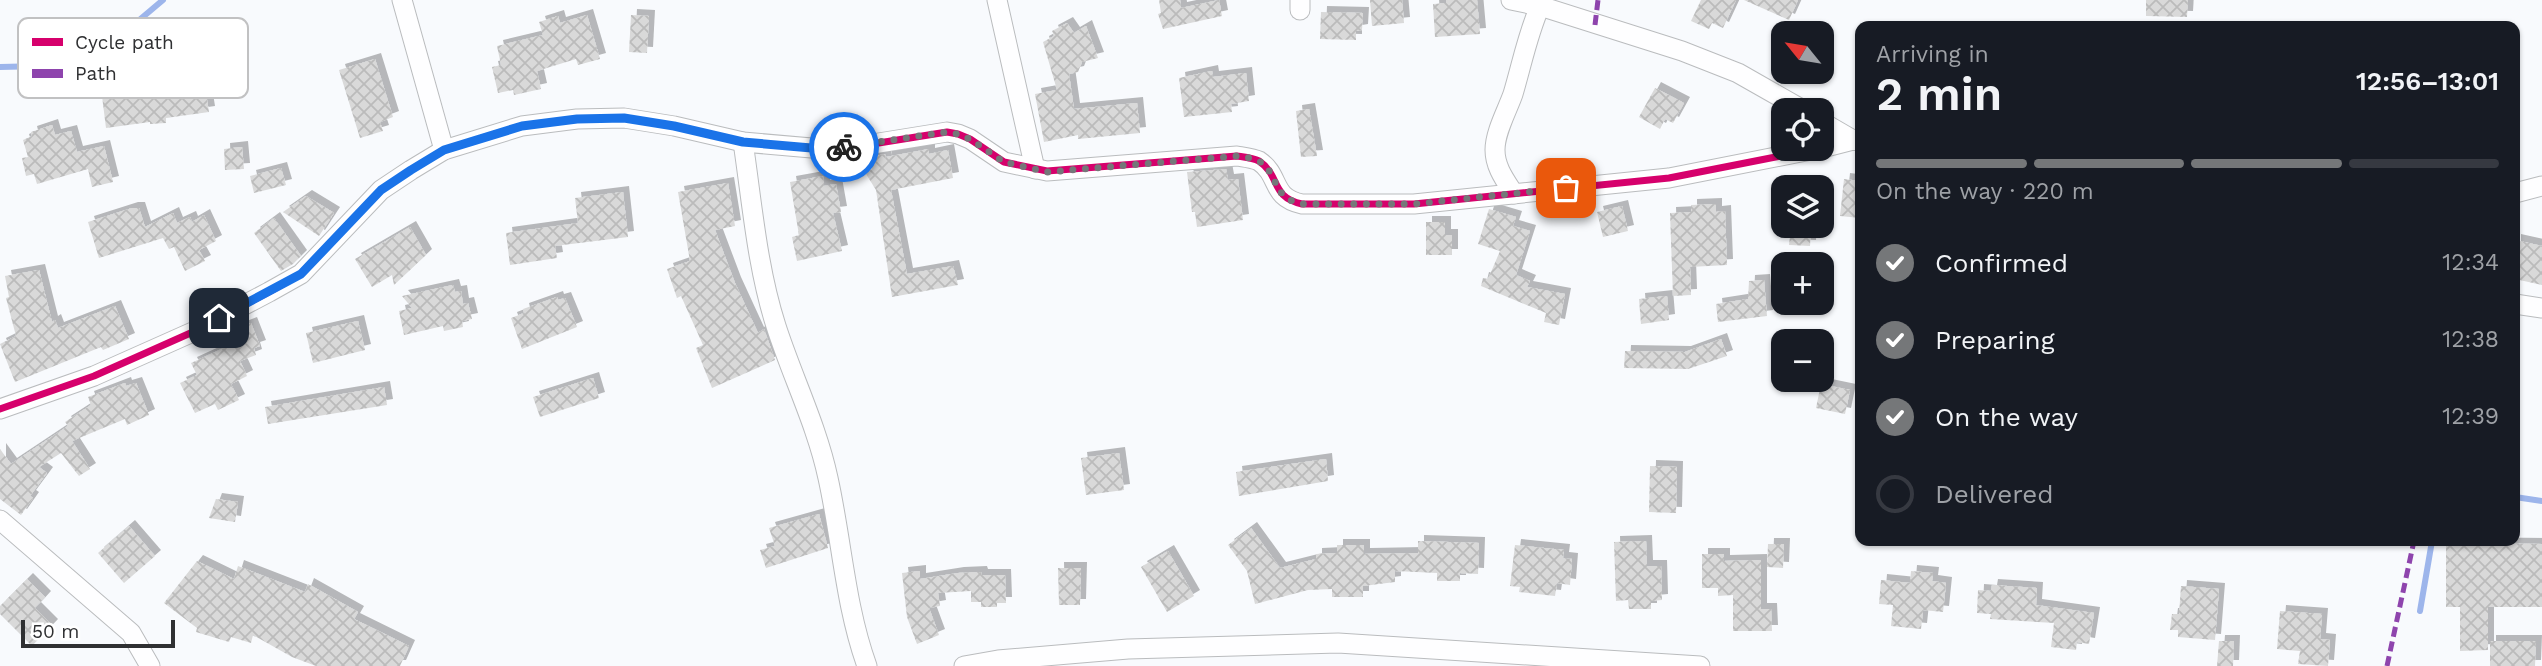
<!DOCTYPE html>
<meta charset="utf-8">
<style>
:root{--surface:#171b24;--page:#242831;--text:#f1f3f6;--muted:#9ea1a6;--line:#363941;--accent:#757779}
body{margin:0;font-family:"Work Sans",sans-serif;background:var(--page);color:var(--text);height:100vh;display:flex;flex-direction:column;font-size:26px;white-space:nowrap}
*{box-sizing:border-box;margin:0}
p{font-size:23px;color:var(--muted)}
.icon{flex:none;width:38px;height:38px;fill:none;stroke:currentColor;stroke-width:2;stroke-linecap:round;stroke-linejoin:round}
.map{position:relative;flex:1;overflow:hidden}
.drawer{position:absolute;left:1855px;top:21px;width:665px;height:525px;display:flex;flex-direction:column;background:var(--surface);border-radius:14px;box-shadow:0 2px 5px #0004}
.drawer>*{flex:none}
.needle{width:46px;rotate:300deg}
.controls{position:absolute;left:1771px;top:21px;display:grid;gap:14px}
.controls a{display:grid;place-items:center;width:63px;height:63px;border-radius:14px;background:var(--surface);box-shadow:0 2px 5px #0004;font-size:35px}
.scale{position:absolute;left:21px;bottom:18px;width:154px;box-sizing:border-box;padding-left:7px;border:4px solid #2f3032;border-top:0;font-size:19px;line-height:24px;white-space:nowrap;color:#2f3032;-webkit-text-stroke:5px #fff;paint-order:stroke}
.pin{position:absolute;display:grid;place-items:center;width:60px;height:60px;color:#fff;margin:-30px;border-radius:14px;box-shadow:0 4px 10px #0006}
.courier{position:absolute;display:grid;place-items:center;width:70px;height:70px;margin:-35px;border:5px solid #1a73e8;border-radius:50%;background:#fff;color:#222;box-shadow:0 2px 9px #0007}
.headline em{font-style:normal;font-weight:600}
.headline div{display:flex;flex-direction:column-reverse}
.headline{display:flex;align-items:center;justify-content:space-between;height:119px;padding:0 21px}
h1{font-size:46px;font-weight:600;line-height:52px}
.bar{display:grid;grid-template-columns:repeat(4,1fr);gap:10px 7px;align-content:center;height:84px;padding:0 21px}
.bar i{height:9px;border-radius:5px;background:var(--line)}
.bar .current{background:var(--accent)}
.bar p{grid-column:span 4}
ol{padding:0 21px;list-style:none}
li{display:flex;align-items:center;gap:21px;height:77px}
li p{margin-inline-start:auto}
li .icon{padding:7px;border-radius:50%;background:var(--accent);color:#fff;stroke-width:4}
li:last-child{color:var(--muted)}
li i{width:38px;height:38px;border:4px solid var(--line);border-radius:50%}
.map>svg:first-child{display:block}
</style>
<div class="map">
<svg width="2542" height="666" viewBox="0 0 2542 666">
<defs>
<pattern id="building-cross-hatch" width="8" height="8" patternUnits="userSpaceOnUse" patternTransform="scale(1.75)"><rect width="8" height="8" fill="#d9d9d9"/><path d="M0 0l8 8M0 8l8-8" fill="none" stroke="#bbb"/></pattern>
<filter id="shadow"><feDropShadow dx="6" dy="-6" stdDeviation="0" flood-color="#0004"/></filter>
</defs>
<rect width="100%" height="100%" fill="#f8fafd"/>
<g fill="none" stroke-linecap="round" stroke-linejoin="round">
<g stroke="#9db5eb" stroke-width="6">
<polyline points="0,67 43,66 131,27 163,0"/>
<polyline points="2515,497 2542,501"/>
<polyline points="2420,611 2432,541"/>
</g>
</g>
<g fill="url(#building-cross-hatch)" filter="url(#shadow)">
<polygon points="1159,0 1180,0 1181,8 1219,0 1222,16 1163,29 1158,14 1161,13"/>
<polygon points="1370,0 1402,0 1404,23 1372,26"/>
<polygon points="1446,0 1477,0 1480,34 1435,37 1433,4 1446,3"/>
<polygon points="1701,0 1736,0 1723,28 1712,23 1709,29 1691,21"/>
<polygon points="1744,0 1798,0 1789,20"/>
<polygon points="2146,0 2188,0 2187,17 2146,16"/>
<polygon points="1321,12 1363,13 1362,30 1356,31 1356,40 1320,39"/>
<polygon points="587,15 600,59 578,65 576,59 537,71 541,89 514,95 513,90 498,93 492,67 501,65 497,46 543,35 539,22 558,16 560,23"/>
<polygon points="631,15 649,16 647,53 629,52"/>
<polygon points="1067,23 1074,33 1086,26 1098,58 1082,62 1078,72 1069,74 1074,109 1137,103 1140,133 1078,139 1078,135 1044,142 1035,94 1057,90 1043,42 1054,36 1052,31"/>
<polygon points="375,59 393,117 380,122 383,131 360,138 339,70"/>
<polygon points="1212,71 1213,77 1246,73 1249,101 1231,104 1232,112 1184,117 1179,78"/>
<polygon points="164,85 164,93 205,87 209,112 166,118 166,123 150,124 150,122 106,128 102,96 138,92 138,87"/>
<polygon points="1655,88 1684,103 1673,123 1665,119 1660,129 1639,117"/>
<polygon points="1309,109 1317,156 1301,157 1296,111"/>
<polygon points="52,125 55,135 71,131 77,152 104,146 113,182 92,187 88,169 37,184 34,174 26,176 22,158 28,157 23,140 32,136 31,132"/>
<polygon points="242,147 244,169 225,170 224,149"/>
<polygon points="929,149 929,154 948,150 953,178 891,190 907,274 953,266 958,285 892,297 876,190 866,174 872,169 870,157 885,154 886,161 886,157"/>
<polygon points="281,168 286,185 254,193 250,176"/>
<polygon points="1226,169 1228,180 1238,179 1243,220 1197,227 1195,212 1192,212 1187,172"/>
<polygon points="823,176 824,186 836,184 841,212 833,213 842,251 797,261 792,237 799,235 790,182"/>
<polygon points="1844,179 1860,181 1860,218 1840,216"/>
<polygon points="728,183 735,226 715,230 735,283 758,333 764,329 775,360 712,388 696,348 703,345 681,296 677,298 667,269 690,261 678,192"/>
<polygon points="623,192 628,237 555,246 557,258 510,265 506,233 578,223 575,198"/>
<polygon points="306,196 334,213 319,236 283,212"/>
<polygon points="1716,204 1716,212 1725,211 1727,265 1690,267 1691,295 1673,296 1670,213 1691,212 1691,205"/>
<polygon points="1622,206 1628,231 1603,237 1597,212"/>
<polygon points="132,208 139,208 145,227 173,213 177,223 190,217 192,222 204,215 216,241 199,250 205,261 185,271 174,247 169,249 163,238 99,258 88,222"/>
<polygon points="1489,209 1516,217 1513,226 1530,231 1516,275 1530,281 1527,287 1565,294 1559,325 1544,322 1546,313 1481,286 1483,278 1488,279 1500,251 1478,244"/>
<polygon points="274,218 301,256 293,264 281,271 254,233"/>
<polygon points="1426,222 1445,222 1445,235 1452,235 1452,255 1426,255"/>
<polygon points="1791,226 1811,226 1810,246 1789,245"/>
<polygon points="410,227 426,255 394,285 392,275 372,287 355,259"/>
<polygon points="2515,240 2542,246 2542,285 2515,279"/>
<polygon points="39,270 52,322 55,320 58,328 115,306 129,339 103,350 101,347 15,382 0,344 16,336 6,298 9,297 5,276"/>
<polygon points="1764,280 1767,316 1718,322 1716,304 1748,299 1749,281"/>
<polygon points="453,285 455,292 461,291 463,304 468,303 472,319 462,321 463,327 444,331 443,326 404,335 399,311 412,308 402,296"/>
<polygon points="1667,296 1669,320 1641,324 1639,299"/>
<polygon points="557,297 558,300 565,298 577,327 522,349 511,318 524,313 523,309"/>
<polygon points="358,321 365,350 313,363 306,333"/>
<polygon points="251,323 260,346 254,348 256,355 240,361 247,376 231,384 239,400 218,410 215,404 195,413 180,383 197,375 191,363 237,342 233,330"/>
<polygon points="1721,339 1727,356 1688,369 1624,368 1625,351 1685,352"/>
<polygon points="593,378 599,398 540,417 533,397"/>
<polygon points="125,383 126,386 136,383 149,415 127,425 125,419 72,441 90,469 79,476 61,453 39,467 47,473 30,496 33,498 21,515 0,499 0,449 11,464 68,426 65,422 91,405 88,397"/>
<polygon points="1821,384 1850,390 1845,414 1816,408"/>
<polygon points="384,387 387,405 268,424 265,407"/>
<polygon points="1119,453 1124,490 1086,495 1081,458"/>
<polygon points="1326,459 1328,481 1239,496 1236,472"/>
<polygon points="1650,466 1677,467 1676,513 1649,512"/>
<polygon points="216,499 238,502 235,522 209,518"/>
<polygon points="819,514 828,548 766,568 760,550 775,546 769,528"/>
<polygon points="129,526 155,556 124,583 98,553"/>
<polygon points="1251,528 1280,568 1316,559 1316,554 1337,553 1337,545 1364,545 1364,554 1418,553 1418,541 1479,543 1478,574 1460,573 1460,581 1437,581 1437,573 1395,571 1395,582 1363,586 1363,597 1332,597 1332,589 1308,590 1255,604 1247,571 1228,545"/>
<polygon points="1646,541 1647,566 1661,566 1662,600 1651,601 1651,609 1629,609 1628,600 1616,601 1614,542"/>
<polygon points="2446,543 2542,544 2542,607 2488,607 2488,650 2460,651 2460,607 2446,607"/>
<polygon points="1768,544 1784,544 1783,568 1767,567"/>
<polygon points="1515,545 1564,550 1563,558 1572,559 1570,585 1557,583 1555,596 1519,592 1520,587 1510,586"/>
<polygon points="1168,551 1194,596 1167,612 1141,567"/>
<polygon points="1702,554 1724,554 1724,561 1761,560 1761,609 1771,609 1772,631 1733,631 1733,595 1718,596 1718,588 1702,588"/>
<polygon points="197,561 234,579 238,566 305,592 308,584 358,612 354,619 409,646 400,666 316,666 292,657 253,635 251,643 231,637 229,642 196,632 197,628 164,603"/>
<polygon points="1058,568 1081,568 1080,605 1059,605"/>
<polygon points="920,571 920,579 958,573 981,572 982,575 1005,575 1006,603 997,603 997,607 981,607 981,602 971,602 971,591 938,593 940,606 929,608 939,635 917,644 907,617 902,573"/>
<polygon points="1911,571 1933,573 1932,581 1946,583 1943,612 1923,610 1921,629 1891,626 1893,605 1879,604 1881,580 1910,583"/>
<polygon points="27,579 45,597 35,608 52,625 32,646 0,614 0,606"/>
<polygon points="1992,585 2037,588 2036,605 2094,613 2089,644 2077,642 2076,650 2051,647 2054,623 1990,619 1991,614 1977,613 1978,590 1991,591"/>
<polygon points="2181,586 2219,589 2215,640 2178,637 2178,630 2170,630 2172,614 2179,614"/>
<polygon points="2280,611 2322,614 2320,639 2330,640 2328,666 2298,664 2300,651 2277,649"/>
<polygon points="2219,641 2234,641 2233,666 2217,666"/>
<polygon points="2490,641 2536,641 2535,666 2490,666"/>
</g>
<g fill="none" stroke-linecap="round" stroke-linejoin="round">
<defs>
<g id="minor">
<polyline points="402,0 444,150"/>
<polyline points="997,0 1035,169"/>
<polyline points="1300,0 1300,10"/>
<polyline points="1511,0 1540,6 1682,51 1738,73 1803,110"/>
<polyline points="1822,122 1853,140"/>
<path d="M743,142c9,60 14,125 33,184 16,50 41,100 52,152 14,63 17,127 39,188"/>
<polyline points="1822,148 1853,140 1860,141"/>
<polyline points="2515,193 2542,186"/>
<path d="M1514,194c-9,-14 -19,-27 -19,-44 0,-18 12,-39 18,-56 9,-30 14,-58 27,-88"/>
<polyline points="2515,304 2542,308"/>
<path d="M0,409l94,-33 101,-45 74,-39 32,-18 80,-84 30,-20 33,-20 78,-24 55,-7 47,-1 50,8 69,16 80,7 37,-3 87,-14 11,2 12,5 34,23 43,9 190,-15c6,1 16,2 22,5 22,15 11,36 43,43h112l255,-26 147,-29"/>
<polyline points="0,520 131,633 150,666"/>
<polyline points="964,666 998,660 1128,649 1338,643 1700,666"/>
</g>
</defs>
<use href="#minor" stroke="#babcbe" stroke-width="21"/>
<use href="#minor" stroke="#fefeff" stroke-width="19"/>
<g stroke="#8e44ad" stroke-width="5" stroke-dasharray="10 5" stroke-linecap="butt">
<polyline points="1595,25 1598,0"/>
<polyline points="2387,666 2414,541"/>
</g>
<defs>
<path id="cycleway" d="M0,409l94,-33 101,-45 74,-39 32,-18 80,-84 30,-20 33,-20 78,-24 55,-7 47,-1 50,8 69,16 80,7 37,-3 87,-14 11,2 12,5 34,23 43,9 190,-15c6,1 16,2 22,5 22,15 11,36 43,43h112l255,-26 147,-29"/>
</defs>
<use href="#cycleway" stroke="#fff" stroke-width="11"/>
<use href="#cycleway" stroke="#d6006c" stroke-width="7"/>
</g>
<g fill="none" stroke-linecap="round" stroke-linejoin="round">
<path stroke="#757779" stroke-width="7" stroke-dasharray="0 12.6" d="M844,147l103,-15 11,2 12,5 34,23 43,10 190,-16c6,1 16,2 22,5 22,15 11,36 43,43h112l152,-16"/>
<polyline stroke="#1a73e8" stroke-width="9" points="219,318 301,274 381,190 411,170 444,150 522,126 577,119 624,118 674,126 743,142 823,149 844,147"/>
</g>
<rect x="18" y="18" width="230" height="80" rx="10" fill="#fff" stroke="#c1c1c2" stroke-width="2"/>
<rect x="32" y="38" width="31" height="8" fill="#d6006c"/>
<rect x="32" y="69" width="31" height="9" fill="#8e44ad"/>
<g font-size="19" fill="#2f3032">
<text x="75" y="49">Cycle path</text>
<text x="75" y="80">Path</text>
</g>
</svg>
<div class="controls">
<a><svg class="needle" viewBox="-14 -14 28 28"><path d="M0-13l5 13h-10z" fill="#e53935"/><path d="M0 13l5-13h-10z" fill="#9ea1a6"/></svg></a>
<a><svg class="icon" aria-label="locate" viewBox="0 0 24 24"><circle cx="12" cy="12" r="6"/><path d="M12 2v4M12 18v4M2 12h4M18 12h4"/></svg></a>
<a><svg class="icon" aria-label="layers" viewBox="0 0 24 24"><path d="M12 4l9 5-9 5-9-5zM3 14l9 5 9-5"/></svg></a>
<a>+</a>
<a>−</a>
</div>
<div class="scale">50 m</div>
<div class="pin" style="left:1566px;top:188px;background:#ea580c"><svg class="icon" aria-label="bag" viewBox="0 0 24 24"><path d="M5 8h14l-1 12H6zM9 8a3 3 0 0 1 6 0"/></svg></div>
<div class="pin" style="left:219px;top:318px;background:#1f2937"><svg class="icon" aria-label="home" viewBox="0 0 24 24"><path d="M3 11l9-7 9 7M6 9v11h12V9"/></svg></div>
<div class="courier" style="left:844px;top:147px"><svg class="icon" aria-label="bike" viewBox="0 0 24 24"><circle cx="6" cy="16" r="4"/><circle cx="18" cy="16" r="4"/><path d="M6 16l4-8h5l3 8M10 8l3 8H6M13 5h3"/></svg></div>
<section class="drawer">
<div class="headline"><div><h1>2 min</h1><p>Arriving in</p></div><em>12:56–13:01</em></div>
<div class="bar"><i class="current"></i><i class="current"></i><i class="current"></i><i></i><p>On the way · 220 m</p></div>
<ol>
<li><svg class="icon" aria-label="check" viewBox="0 0 24 24"><path d="M5 12l5 5 9-10"/></svg>Confirmed<p>12:34</p></li>
<li><svg class="icon" aria-label="check" viewBox="0 0 24 24"><path d="M5 12l5 5 9-10"/></svg>Preparing<p>12:38</p></li>
<li><svg class="icon" aria-label="check" viewBox="0 0 24 24"><path d="M5 12l5 5 9-10"/></svg>On the way<p>12:39</p></li>
<li><i></i>Delivered</li>
</ol>
</section>
</div>
